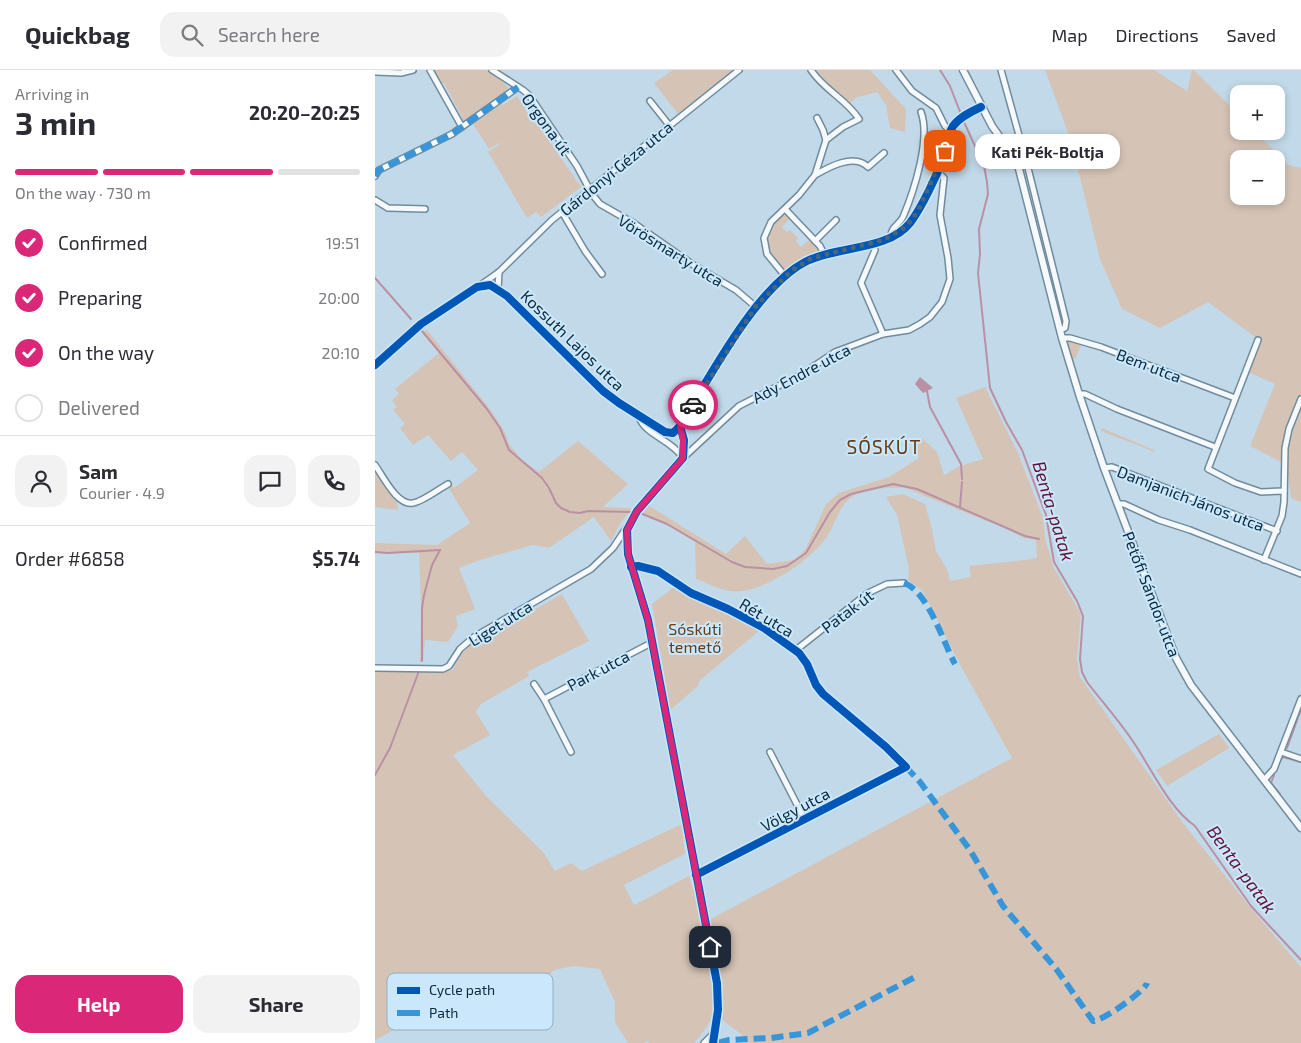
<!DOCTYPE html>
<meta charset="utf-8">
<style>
:root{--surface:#fff;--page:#f2f2f3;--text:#2b2b33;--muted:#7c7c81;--line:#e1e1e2;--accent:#db2777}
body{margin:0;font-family:"Exo 2",sans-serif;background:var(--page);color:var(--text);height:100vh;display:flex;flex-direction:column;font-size:19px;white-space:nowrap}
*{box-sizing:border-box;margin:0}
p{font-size:16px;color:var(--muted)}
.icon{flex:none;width:28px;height:28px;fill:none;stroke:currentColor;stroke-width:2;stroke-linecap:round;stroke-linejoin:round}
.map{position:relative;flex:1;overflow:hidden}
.details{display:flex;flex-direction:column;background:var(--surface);width:375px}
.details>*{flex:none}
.buttons{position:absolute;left:855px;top:15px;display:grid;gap:10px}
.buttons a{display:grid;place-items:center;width:55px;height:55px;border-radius:10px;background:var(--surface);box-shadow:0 2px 8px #0003;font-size:25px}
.pin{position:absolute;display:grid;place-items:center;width:42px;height:42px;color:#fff;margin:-21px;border-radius:10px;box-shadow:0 2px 8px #0006}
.courier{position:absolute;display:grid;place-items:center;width:50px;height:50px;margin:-25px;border:4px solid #db2777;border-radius:50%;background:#fff;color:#222;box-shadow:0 1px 6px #0007}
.bubble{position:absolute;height:35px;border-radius:15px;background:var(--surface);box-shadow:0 2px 8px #0003;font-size:16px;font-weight:700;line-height:35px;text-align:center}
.overview em{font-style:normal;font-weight:700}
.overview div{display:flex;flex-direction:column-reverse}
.overview{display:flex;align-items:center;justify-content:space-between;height:85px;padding:0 15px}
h1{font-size:32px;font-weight:700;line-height:38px}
.bar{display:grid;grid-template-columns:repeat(4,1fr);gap:8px 5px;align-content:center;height:60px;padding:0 15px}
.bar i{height:6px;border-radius:4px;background:var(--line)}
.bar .current{background:var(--accent)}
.bar p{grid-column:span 4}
.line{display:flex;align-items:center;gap:12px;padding:0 15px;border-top:1px solid var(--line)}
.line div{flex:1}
.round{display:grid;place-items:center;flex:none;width:52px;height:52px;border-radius:15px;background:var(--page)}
ol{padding:0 15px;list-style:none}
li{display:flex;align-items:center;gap:15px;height:55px}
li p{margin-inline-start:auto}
li .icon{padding:5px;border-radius:50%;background:var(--accent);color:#fff;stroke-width:4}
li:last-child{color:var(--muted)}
li i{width:28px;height:28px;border:2px solid var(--line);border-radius:50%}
.action{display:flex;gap:10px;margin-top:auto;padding:10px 15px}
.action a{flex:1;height:58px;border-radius:15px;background:var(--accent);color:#fff;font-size:20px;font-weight:700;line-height:58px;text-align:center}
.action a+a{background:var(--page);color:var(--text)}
header{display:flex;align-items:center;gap:30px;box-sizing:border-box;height:70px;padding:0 25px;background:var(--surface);border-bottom:1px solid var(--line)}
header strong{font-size:24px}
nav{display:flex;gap:28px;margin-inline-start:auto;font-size:18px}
.search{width:350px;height:45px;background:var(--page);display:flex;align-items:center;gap:12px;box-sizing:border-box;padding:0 18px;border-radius:15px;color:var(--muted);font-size:19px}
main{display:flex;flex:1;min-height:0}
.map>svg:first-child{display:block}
</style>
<header>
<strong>Quickbag</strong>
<div class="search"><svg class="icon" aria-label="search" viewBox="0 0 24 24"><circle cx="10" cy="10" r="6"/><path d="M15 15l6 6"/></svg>Search here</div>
<nav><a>Map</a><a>Directions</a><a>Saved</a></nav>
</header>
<main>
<section class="details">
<div class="overview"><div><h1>3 min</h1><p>Arriving in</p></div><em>20:20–20:25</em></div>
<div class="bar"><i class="current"></i><i class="current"></i><i class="current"></i><i></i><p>On the way · 730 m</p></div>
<ol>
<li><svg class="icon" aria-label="check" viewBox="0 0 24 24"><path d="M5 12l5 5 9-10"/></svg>Confirmed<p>19:51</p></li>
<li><svg class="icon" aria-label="check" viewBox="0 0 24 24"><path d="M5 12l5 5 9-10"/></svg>Preparing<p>20:00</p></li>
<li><svg class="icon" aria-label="check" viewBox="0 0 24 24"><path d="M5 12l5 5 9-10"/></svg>On the way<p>20:10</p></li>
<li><i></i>Delivered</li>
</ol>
<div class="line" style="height:90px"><a class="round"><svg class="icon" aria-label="person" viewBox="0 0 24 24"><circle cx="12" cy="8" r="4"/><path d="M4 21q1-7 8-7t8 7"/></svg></a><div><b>Sam</b><p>Courier · 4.9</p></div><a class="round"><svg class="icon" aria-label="chat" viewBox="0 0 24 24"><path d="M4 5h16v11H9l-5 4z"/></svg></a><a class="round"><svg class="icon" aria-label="phone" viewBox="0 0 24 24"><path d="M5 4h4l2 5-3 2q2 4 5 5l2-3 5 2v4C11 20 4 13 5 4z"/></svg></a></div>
<div class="line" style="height:65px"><div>Order #6858</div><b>$5.74</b></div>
<div class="action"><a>Help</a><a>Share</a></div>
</section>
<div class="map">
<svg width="926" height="973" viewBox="0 0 926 973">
<rect width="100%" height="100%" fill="#c2d9e9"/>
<g fill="#d5c4b6" fill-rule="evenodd">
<polygon points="58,0 113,0 130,14 133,18 129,23 88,52 84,49 87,47 69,13 66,14"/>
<polygon points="298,0 357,0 357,3 304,45 279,13"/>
<polygon points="441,0 495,0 531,39 530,62 515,58 511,35 502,22 480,28 475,34 458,21"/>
<path d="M670,0h109l33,21 5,-21h2l45,45v16h16l33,34 13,3v334l-10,-4 -4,-33 -37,-19 25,-62 -31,-14 11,-33 -47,-35 -48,26 -38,-19 -22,-50 -29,-118zM864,89h37v37h-37z"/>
<polygon points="142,26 160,54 162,53 206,117 166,147 161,142 152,148 113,82 125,74 124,73 114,79 98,54 127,34 128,35"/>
<path d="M412,145l3,3 -8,9 5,5 3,-2 8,8 -2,3 5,6 9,-8 6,6 2,8 -17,7 -15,12c-5,-3 -7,-7 -11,-12 -8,-13 -11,-23 -1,-36 4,-5 7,-8 13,-9z"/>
<polygon points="52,260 115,339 130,362 134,374 147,390 164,402 203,371 253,414 228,437 255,438 256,440 246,452 236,471 219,447 174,478 158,475 105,490 84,498 100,539 81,546 83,556 73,572 50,570 48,592 45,592 46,538 44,483 0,482 0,473 62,475 95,453 73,417 76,415 79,418 103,400 87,382 76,391 53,365 38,375 25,358 30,354 18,340 22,337 17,330 24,324 20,319 64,283 47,263"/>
<polygon points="694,270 707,273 700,289 696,288 692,272"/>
<path d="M610,317l33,66 25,65 2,20 9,30 27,46 -4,45 3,18 103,146 71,89 47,55v76h-555v-5l-25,-19v-37l-12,-62 303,-162 -49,-88 -41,-80 -14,-10 1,-11 -12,-54 -11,-18 17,-3 22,10 7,25 4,22 12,20 2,10 21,-4 -2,-11c23,-3 45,-4 68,-8l-1,-18 -12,-2 -25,-12 -94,-38c-14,-1 -48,1 -58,13 -9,9 -12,23 -19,34 -16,25 -68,61 -99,56 -11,-2 -22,-8 -33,-12l-1,-37 -26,-16 -28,-12 7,-9 78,49 19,-18 22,28 27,-4 11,-10 21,-46 13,-11 50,-16 30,-19 -6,-16 9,-4 15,14 7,23 16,-9 23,-7 -27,-61z"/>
<polygon points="727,358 779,380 780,382 726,361"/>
<polygon points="0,398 22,429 23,440 0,437"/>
<polygon points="299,517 385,560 324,611 323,616 295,640 277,534"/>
<path d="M187,524l27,47 -62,31 2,4 -48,28 -5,8 14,23 -37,20 33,41 58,57 11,18 16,-8 11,8 100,-47 3,30 -61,31 10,20 55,-29c10,32 33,106 24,138 -3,10 -12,21 -19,29h-45l-2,-2 -3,2h-16l-13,-21v-20l-15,-33 -27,-3 -19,4 -12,12 -11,-1 -56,6 -100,53v-369l78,-1c10,-25 28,-32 49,-47l3,4z"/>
<polygon points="844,664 854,678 792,716 781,700"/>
</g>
<polygon fill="#b990a4" points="545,307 558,318 548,323 540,314"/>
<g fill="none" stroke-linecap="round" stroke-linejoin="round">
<g stroke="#b990a4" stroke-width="2">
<path d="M565,0l10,16 14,36 20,44 3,16 1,12 -9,35 1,25 -2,19 12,115 16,34 16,28 24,65 8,47 23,39 6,15 -3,43 2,13 5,10c16,21 35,42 49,64 17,26 34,63 59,80l56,80 50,54"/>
<polyline points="0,208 36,249"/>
<polyline points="47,261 112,339 125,358 134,380 167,408 174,418 181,433 186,438 195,442 205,443 213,441 256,442"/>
<polyline points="552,321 555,337 586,394 587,409"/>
<polyline points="585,437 587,412"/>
<polyline points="265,443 292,454 357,492 370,497 398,499 412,496 431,483 455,442 465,430 476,424 518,414 542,419 650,466 664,469"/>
<polyline points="0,482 12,483 65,480"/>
<polyline points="47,591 47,538 49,525 57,495 65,480"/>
<polyline points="912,678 926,639"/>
<polyline points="905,691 908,687 926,692"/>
<polyline points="0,705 15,678 44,601"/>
<polyline points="899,705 896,713 905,724"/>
</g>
<defs>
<g id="minor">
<polyline points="55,0 87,57"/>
<polyline points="117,0 148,20 154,25 202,96 217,124 225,134 260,154 320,196 361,220 381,237"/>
<path d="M436,0c13,20 35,29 48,49l-16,8 -17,13"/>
<polyline points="521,0 537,21 561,38 570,56 576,61"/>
<polyline points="626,0 653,98 691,251 690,258 685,260"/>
<polyline points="0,2 26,3 38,0"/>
<polyline points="275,31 294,55"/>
<path d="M440,105c14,-8 39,-22 53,-8l16,-14"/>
<polyline points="0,106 4,100 77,64 143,17"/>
<polyline points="0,130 13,138 50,139"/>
<polyline points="410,139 445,176 449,184"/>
<polyline points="187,142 210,181 227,204"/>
<path d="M516,166c0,-9 8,-11 12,-19 11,-26 28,-78 18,-105"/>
<polyline points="440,171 461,150"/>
<polyline points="499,173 500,180 486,213 508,264"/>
<polyline points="410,206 392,184 389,168 396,152 424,125 440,105 451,70 448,60 442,48"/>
<polyline points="107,214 124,202 177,150 364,0"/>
<polyline points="123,219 124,202"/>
<polyline points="687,268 695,268 726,277 860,328"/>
<polyline points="883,270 833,399 860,413 886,422 909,421"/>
<path d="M0,295l46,-41 56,-37 13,-2 17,11 96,95 16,12 46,29 8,1 7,-7c29,-48 76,-138 125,-164 30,-16 83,-11 105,-39 12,-16 26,-46 33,-64 4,-11 4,-23 10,-33 7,-9 17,-14 28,-19"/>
<polyline points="704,324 710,324 742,339 840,377"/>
<path d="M264,347c6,18 33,23 44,41l56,-52 63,-32 33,-22 48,-18 26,-4 11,-6 10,-7 12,-15 8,-23 -2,-21 -8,-43 4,-37 -7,-7"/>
<polyline points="305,356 309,370 308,388 262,441 252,460 253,484 273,550 342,913 343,940 338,973"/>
<path d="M0,395c8,11 22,41 38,38 9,-1 26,-14 35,-19"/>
<polyline points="729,398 737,397 902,461"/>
<polyline points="743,434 749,434 784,450 815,460 926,504"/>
<polyline points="889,490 907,446 909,432 910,378 914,359 926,329"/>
<polyline points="256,497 263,496 283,501 316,523 353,539 389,558 424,583 432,594 441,615 448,624 511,677 531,697 321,805"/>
<polyline points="421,580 493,523 512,514 529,513"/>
<polyline points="0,598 68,599 74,596 85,579 99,567 216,499 238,478 252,457"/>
<polyline points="159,614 169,629"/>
<polyline points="196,682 169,629 278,572"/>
<polyline points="395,682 430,750"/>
<polyline points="906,682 926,689"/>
<polyline points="889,710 899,699 926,629"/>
<polyline points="329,973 338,964"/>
</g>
<polyline id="major" points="588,0 617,56 642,91 687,268 704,324 729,398 801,588 816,615 926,758"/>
</defs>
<use href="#minor" stroke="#708c9c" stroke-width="8"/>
<use href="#major" stroke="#708c9c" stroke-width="9"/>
<use href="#minor" stroke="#f6f9fc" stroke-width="5"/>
<use href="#major" stroke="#f6f9fc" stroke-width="6"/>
<g stroke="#3796d9" stroke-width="6" stroke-dasharray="12 6" stroke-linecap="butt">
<polyline points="0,106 4,100 77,64 143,17"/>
<path d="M529,513c24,8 39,59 51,81"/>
<path d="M531,697l14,15 50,68 33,56 54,64 36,51c8,1 52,-30 54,-38"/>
<polyline points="343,973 354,970 396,968 433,963 540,907"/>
</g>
<defs>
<g id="cycleway">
<path d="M0,295l46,-41 56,-37 13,-2 17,11 96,95 16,12 46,29 8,1 7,-7c29,-48 76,-138 125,-164 30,-16 83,-11 105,-39 12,-16 26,-46 33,-64 4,-11 4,-23 10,-33 7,-9 17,-14 28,-19"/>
<polyline points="305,356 309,370 308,388 262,441 252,460 253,484 273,550 342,913 343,940 338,973"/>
<polyline points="256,497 263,496 283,501 316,523 353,539 389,558 424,583 432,594 441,615 448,624 511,677 531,697 321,805"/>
</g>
</defs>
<use href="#cycleway" stroke="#cbe7fc" stroke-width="11"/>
<use href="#cycleway" stroke="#0057b8" stroke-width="8"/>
</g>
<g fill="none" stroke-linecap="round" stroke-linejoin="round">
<polyline stroke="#4a6779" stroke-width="5" stroke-dasharray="0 9" points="318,335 381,236 416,201 437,188 508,170 531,157 543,141 570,81"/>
<polyline stroke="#db2777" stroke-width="6" points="318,335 305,356 308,370 308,388 262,441 252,460 253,484 273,550 335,877"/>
</g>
<g text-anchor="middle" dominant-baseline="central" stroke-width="4" stroke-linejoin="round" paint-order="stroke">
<g font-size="16" fill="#09293c" stroke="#cbe7fc">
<text transform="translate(172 54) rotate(54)">Orgona út</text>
<text transform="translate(241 98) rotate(-39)">Gárdonyi Géza utca</text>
<text transform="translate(296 180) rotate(32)">Vörösmarty utca</text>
<text transform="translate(198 270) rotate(44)">Kossuth Lajos utca</text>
<text transform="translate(774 295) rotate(21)">Bem utca</text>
<text transform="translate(426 303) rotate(-28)">Ady Endre utca</text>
<text transform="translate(816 428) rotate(21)">Damjanich János utca</text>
<text transform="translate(777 524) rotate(69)">Petőfi Sándor utca</text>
<text transform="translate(472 541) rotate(-37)">Patak út</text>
<text transform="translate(392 547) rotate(31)">Rét utca</text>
<text transform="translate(125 553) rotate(-32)">Liget utca</text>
<text transform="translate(223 600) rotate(-28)">Park utca</text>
<text transform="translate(420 739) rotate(-28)">Völgy utca</text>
</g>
<g font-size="16" fill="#633d1b" stroke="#cbe7fc">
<text x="320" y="558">Sóskúti<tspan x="320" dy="18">temető</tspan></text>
</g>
<g font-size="18" font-style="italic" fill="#651136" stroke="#cbe7fc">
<text transform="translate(679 441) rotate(73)">Benta-patak</text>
<text transform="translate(867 799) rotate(54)">Benta-patak</text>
</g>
<g font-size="19" letter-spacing="1" fill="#653a12" stroke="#cbe7fc">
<text x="509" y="376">SÓSKÚT</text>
</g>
</g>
<rect x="12" y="903" width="166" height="57" rx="8" fill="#cbe7fc" stroke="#91aec2" stroke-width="1"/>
<rect x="22" y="917" width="23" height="7" fill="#0057b8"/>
<rect x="22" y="940" width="23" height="6" fill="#3796d9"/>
<g font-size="14" fill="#09293c">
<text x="54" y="925">Cycle path</text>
<text x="54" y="948">Path</text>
</g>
</svg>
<div class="buttons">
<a>+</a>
<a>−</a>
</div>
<div class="pin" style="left:570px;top:81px;background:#ea580c"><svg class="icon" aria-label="bag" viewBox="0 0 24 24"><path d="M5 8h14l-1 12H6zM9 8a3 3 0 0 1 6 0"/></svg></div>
<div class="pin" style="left:335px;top:877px;background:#1f2937"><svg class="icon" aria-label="home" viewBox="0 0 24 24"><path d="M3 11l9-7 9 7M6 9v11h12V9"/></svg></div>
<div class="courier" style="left:318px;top:335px"><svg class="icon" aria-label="car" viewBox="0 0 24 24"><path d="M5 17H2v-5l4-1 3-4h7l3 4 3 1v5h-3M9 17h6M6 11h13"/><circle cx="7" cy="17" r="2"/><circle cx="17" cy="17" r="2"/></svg></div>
<div class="bubble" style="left:600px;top:64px;width:145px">Kati Pék-Boltja</div>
</div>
</main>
